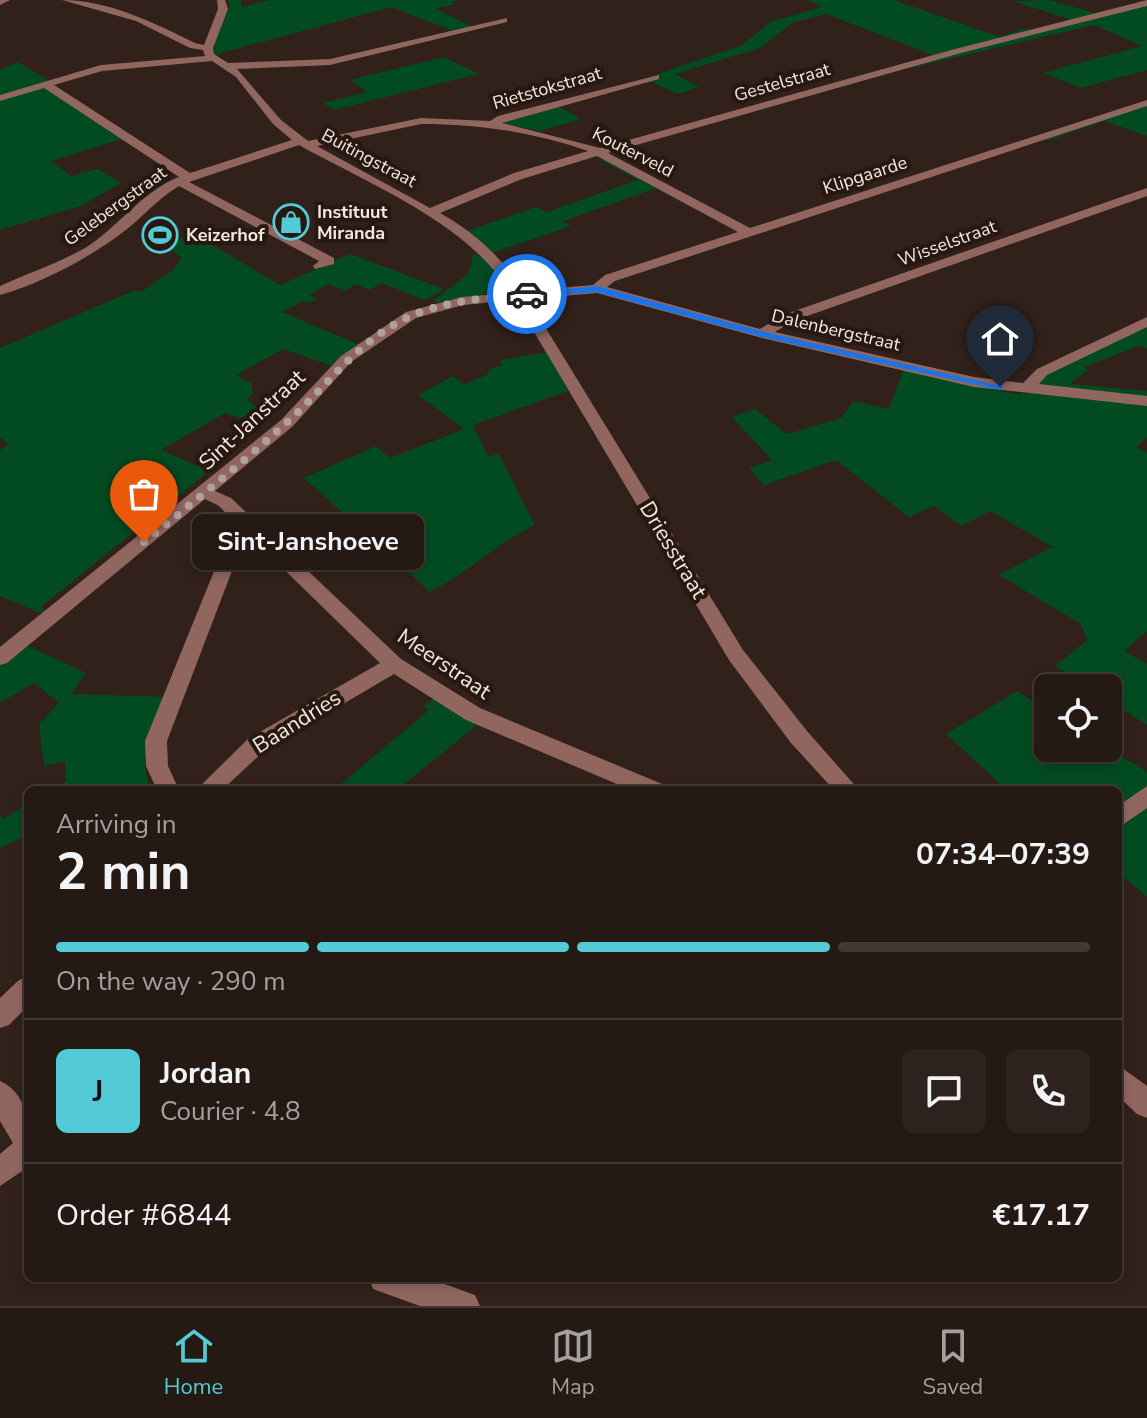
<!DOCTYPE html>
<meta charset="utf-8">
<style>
:root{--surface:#251914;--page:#2d221d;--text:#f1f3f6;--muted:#a3a0a0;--line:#423834;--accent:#52cbd7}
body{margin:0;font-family:"Nunito Sans",sans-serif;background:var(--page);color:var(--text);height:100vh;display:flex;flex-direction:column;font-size:30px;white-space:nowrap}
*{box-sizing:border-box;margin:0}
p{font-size:26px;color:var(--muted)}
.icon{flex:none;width:44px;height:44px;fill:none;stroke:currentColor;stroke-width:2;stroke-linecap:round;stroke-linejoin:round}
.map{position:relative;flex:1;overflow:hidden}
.side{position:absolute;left:24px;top:786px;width:1098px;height:496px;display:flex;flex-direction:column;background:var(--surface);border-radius:12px;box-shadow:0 4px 12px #0003,0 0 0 2px var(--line)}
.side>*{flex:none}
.controls{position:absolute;left:1034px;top:674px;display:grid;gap:16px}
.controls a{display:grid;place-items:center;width:88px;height:88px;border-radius:12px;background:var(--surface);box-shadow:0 4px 12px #0003,0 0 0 2px var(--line);font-size:40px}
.pin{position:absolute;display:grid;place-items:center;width:68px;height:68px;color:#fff;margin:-82px -34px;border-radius:50% 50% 50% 0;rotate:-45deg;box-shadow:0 0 8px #0007}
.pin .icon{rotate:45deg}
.courier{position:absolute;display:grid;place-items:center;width:80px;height:80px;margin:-40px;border:6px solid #1a73e8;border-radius:50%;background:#fff;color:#222;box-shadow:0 2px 10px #0007}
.bubble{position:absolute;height:56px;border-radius:12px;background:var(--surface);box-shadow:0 4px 12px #0003,0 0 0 2px var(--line);font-size:26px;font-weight:700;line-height:56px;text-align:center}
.overview em{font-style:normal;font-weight:700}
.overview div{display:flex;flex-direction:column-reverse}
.overview{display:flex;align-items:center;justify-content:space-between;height:136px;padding:0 32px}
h1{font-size:52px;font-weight:700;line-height:60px}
.bar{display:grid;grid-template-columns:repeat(4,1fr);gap:12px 8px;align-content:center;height:96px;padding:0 32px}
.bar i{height:10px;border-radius:6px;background:var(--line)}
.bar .active{background:var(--accent)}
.bar p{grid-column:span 4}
.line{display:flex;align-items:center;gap:20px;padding:0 32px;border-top:2px solid var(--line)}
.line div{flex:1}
.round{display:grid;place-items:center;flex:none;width:84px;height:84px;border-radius:12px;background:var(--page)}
.tab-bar{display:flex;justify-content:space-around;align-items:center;height:112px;border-top:2px solid var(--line);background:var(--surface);font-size:22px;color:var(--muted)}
.tab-bar a{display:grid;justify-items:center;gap:4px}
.tab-bar .active{color:var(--accent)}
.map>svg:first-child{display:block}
</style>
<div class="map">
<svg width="1147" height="1306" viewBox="0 0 1147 1306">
<rect width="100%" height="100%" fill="#31211a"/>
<g fill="#024b20">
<polygon points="228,0 241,0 242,7 270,0 456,0 451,2 455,4 436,9 473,27 456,32 391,7 214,55 215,40 230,7"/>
<polygon points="807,0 894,0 999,37 1021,29 1041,30 1147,4 1147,70 1081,88 1043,73 1142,46 1094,25 906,69 938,57 826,14 792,23 760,48 675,74 699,87 677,94 650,81 654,79 649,77 742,45 770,22 822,7"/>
<polygon points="1049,0 1098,14 1072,20 1013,1"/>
<polygon points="444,57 479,74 334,110 323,103 367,92 350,80"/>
<polygon points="18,62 51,82 43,87 128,137 51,161 71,176 98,169 121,183 81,206 0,230 0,70"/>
<polygon points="1147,101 1147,136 1104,121 1049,140 1031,137"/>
<polygon points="556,105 581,119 539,131 502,123"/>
<polygon points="589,158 605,160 657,188 563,221 571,226 492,253 467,231 536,207 547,212 638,180 601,160"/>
<polygon points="194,234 280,285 350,254 444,289 425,300 381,283 370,290 356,284 346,291 329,284 309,295 317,299 310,303 303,301 282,312 358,344 333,366 283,349 236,375 251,383 253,394 247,399 256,407 256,415 238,418 225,413 161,450 209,471 41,607 45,611 43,614 0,596 0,450 8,445 0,437 0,348 135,290 141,292 174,269 181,258 175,252 157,246"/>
<polygon points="474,253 487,261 508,288 506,291 435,303 434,300 468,274"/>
<polygon points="1147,325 1147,349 1141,345 1084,367 1088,370 1070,384 1147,391 1147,438 1136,447 1147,453 1147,631 1124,651 1147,664 1147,725 1108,700 1108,688 1090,688 1055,666 1087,640 1081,624 999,575 1052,547 991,511 961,526 934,506 909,517 836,460 764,485 749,468 772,460 732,417 755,409 787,434 841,418 853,401 889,409 903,370 1015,394 1034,393 1040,378"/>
<path d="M547,352l21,39 -95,34 15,31 11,-2 36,71c-38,18 -67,48 -105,67l-126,-114 72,-32 14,12 74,-29 -46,-34 35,-19 11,8 23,-9 3,-7 12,-2 -2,-6z"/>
<path d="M24,644l62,29 -15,21 96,3c-13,28 -32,62 -15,93h-100l14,-9 -1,-19 -21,4 -5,-42 20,-21 -25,-20 -34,20v-38z"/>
<polygon points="1017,691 1048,710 1048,748 1108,748 1147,772 1147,786 1118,808 1118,790 1007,790 946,734"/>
<polygon points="433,699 477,725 397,790 334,790 429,710 424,706"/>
<polygon points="28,804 28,835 0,848 0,815 3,819"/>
<polygon points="1147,804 1147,897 1118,872 1118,830"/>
</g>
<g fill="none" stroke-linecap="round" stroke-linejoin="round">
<g fill="#91665f" fill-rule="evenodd">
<polygon points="0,0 10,0 0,5"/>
<path d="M62,0c47,0 92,23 133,43l9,2 14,-36 -1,-9h8l3,9 -15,39 1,6 14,9 102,-4 177,-41v4l-177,43 -93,4 44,51 27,21 113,-23 69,3 8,-5 161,-41v4l-157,44 98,25 355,-99 192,-49v6l-186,47 -353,100 142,75 397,-128v6l-532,175 -8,6 153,42 23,-14 364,-127v8l-354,125 -18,11 199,45 49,6 14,-14 110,-52v10l-100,48 -8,9 108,12v10l-173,-19 -212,-49 -165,-45 -69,6 215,351 64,81 52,59h-25l-43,-47 -62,-83 -214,-360 -52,5 -47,13 -65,44 -58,64 -78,65 16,7 170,161 79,49 182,76 3,6h-34l-165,-70 -72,-46 -129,76 -43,40h-26l53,-52 131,-75 -119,-116 -29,24 -65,170 1,25 11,24h-22l-11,-24 -1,-25 70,-172 19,-21 16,-11 -31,-31 -14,-7 -198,164 -7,2v-18l281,-227 60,-64 65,-44 56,-15 48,-4c-42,-71 -142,-109 -211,-148l-110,37 145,76v6l-19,5 -2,-3 6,-5 -140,-75c-22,13 -37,32 -57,47 -33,25 -82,51 -122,62v-9c28,-13 59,-23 85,-38 34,-21 57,-57 94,-71l-135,-89 -44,13v-6l101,-30 104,-9 -2,-6 -13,-2 -54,-27zM212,61l24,16 37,47 19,16 -102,33 -136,-88 48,-14zM421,124c58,0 112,8 167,27l-74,22 -84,35 -113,-62zM597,156l141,76 -133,43 -12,10 -70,6c-20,-33 -49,-59 -83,-78l82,-34z"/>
<polygon points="1147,786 1147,808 1118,828 1118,806"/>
<polygon points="28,976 28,1006 9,1025 0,1028 0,998 19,980"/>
<polygon points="1118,1065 1147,1086 1147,1118 1137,1114 1118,1096"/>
<path d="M0,1081c33,14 28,57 28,86l-28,19v-32l13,-11 -13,-22z"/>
<polygon points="369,1278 428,1278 475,1295 480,1306 420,1306 373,1289"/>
</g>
</g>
<polygon fill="#1a73e8" points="597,286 764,332 1005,387 1000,390 762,337 597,292 527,297 522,294"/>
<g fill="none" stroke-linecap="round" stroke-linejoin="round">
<path stroke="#afa29c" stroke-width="8" stroke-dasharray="0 14.4" d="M144,542c47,-38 95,-76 140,-117 43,-38 75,-87 129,-110 36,-15 76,-17 114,-21"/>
</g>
<defs>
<symbol id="shop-ring" viewBox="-11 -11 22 22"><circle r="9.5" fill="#271810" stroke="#52cbd7" stroke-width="1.5"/><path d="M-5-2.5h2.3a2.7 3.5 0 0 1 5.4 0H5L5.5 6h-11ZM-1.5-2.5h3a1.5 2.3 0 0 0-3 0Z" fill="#52cbd7"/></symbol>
<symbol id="stadium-ring" viewBox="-11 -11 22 22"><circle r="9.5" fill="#271810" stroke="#52cbd7" stroke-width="1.5"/><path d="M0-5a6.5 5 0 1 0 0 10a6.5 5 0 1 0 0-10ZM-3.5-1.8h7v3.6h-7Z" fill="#52cbd7"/></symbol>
</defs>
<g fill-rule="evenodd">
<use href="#shop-ring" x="271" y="202" width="40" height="40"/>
<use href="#stadium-ring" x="140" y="215" width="40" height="40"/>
</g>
<g text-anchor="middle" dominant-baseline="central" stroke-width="8" stroke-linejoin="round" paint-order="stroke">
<g font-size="18" fill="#f3e8e2" stroke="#271810">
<text transform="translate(782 82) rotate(-16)">Gestelstraat</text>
<text transform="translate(547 88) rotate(-16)">Rietstokstraat</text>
<text transform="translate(633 152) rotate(27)">Kouterveld</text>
<text transform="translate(369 158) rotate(28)">Buitingstraat</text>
<text transform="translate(865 175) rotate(-18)">Klipgaarde</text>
<text transform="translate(115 206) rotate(-36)">Gelebergstraat</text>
<text transform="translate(947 243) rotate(-20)">Wisselstraat</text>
<text transform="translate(836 330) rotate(13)">Dalenbergstraat</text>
</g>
<g font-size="18" font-weight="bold" fill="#f3e8e2" stroke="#271810" text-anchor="start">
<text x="317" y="212">Instituut<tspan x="317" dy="21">Miranda</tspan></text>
<text x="186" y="235">Keizerhof</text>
</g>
<g font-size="22" fill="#f3e8e2" stroke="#271810">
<text transform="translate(252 420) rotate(-43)">Sint-Janstraat</text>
<text transform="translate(673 550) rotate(59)">Driesstraat</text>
<text transform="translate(444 664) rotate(34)">Meerstraat</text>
<text transform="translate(297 722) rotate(-32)">Baandries</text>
</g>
</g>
</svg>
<div class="controls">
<a><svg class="icon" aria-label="locate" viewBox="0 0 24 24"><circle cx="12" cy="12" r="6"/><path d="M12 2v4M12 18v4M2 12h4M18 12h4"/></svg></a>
</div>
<div class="pin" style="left:144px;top:542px;background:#ea580c"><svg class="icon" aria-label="bag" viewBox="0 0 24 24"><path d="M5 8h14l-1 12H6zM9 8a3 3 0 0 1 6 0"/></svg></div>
<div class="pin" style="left:1000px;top:387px;background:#1f2937"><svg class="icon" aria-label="home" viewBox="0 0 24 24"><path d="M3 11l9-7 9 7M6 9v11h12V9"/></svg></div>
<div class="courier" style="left:527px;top:294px"><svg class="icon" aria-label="car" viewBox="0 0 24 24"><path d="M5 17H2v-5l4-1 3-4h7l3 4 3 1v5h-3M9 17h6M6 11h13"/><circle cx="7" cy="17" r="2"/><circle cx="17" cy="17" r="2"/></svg></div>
<div class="bubble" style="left:192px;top:514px;width:232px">Sint-Janshoeve</div>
<section class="side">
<div class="overview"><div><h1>2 min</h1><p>Arriving in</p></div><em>07:34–07:39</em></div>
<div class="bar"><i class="active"></i><i class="active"></i><i class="active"></i><i></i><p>On the way · 290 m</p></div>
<div class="line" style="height:144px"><b class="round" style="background:var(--accent);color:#111">J</b><div><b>Jordan</b><p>Courier · 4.8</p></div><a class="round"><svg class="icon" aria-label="chat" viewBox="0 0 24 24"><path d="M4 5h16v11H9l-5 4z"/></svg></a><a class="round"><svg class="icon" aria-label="phone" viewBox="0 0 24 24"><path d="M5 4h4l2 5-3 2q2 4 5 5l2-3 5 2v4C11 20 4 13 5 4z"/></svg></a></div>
<div class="line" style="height:104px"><div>Order #6844</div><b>€17.17</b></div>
</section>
</div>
<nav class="tab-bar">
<a class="active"><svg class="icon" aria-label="home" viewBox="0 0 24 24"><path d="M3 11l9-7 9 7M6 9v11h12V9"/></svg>Home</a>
<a><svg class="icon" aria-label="map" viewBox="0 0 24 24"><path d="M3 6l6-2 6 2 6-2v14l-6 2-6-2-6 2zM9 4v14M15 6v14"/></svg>Map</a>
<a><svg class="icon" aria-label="saved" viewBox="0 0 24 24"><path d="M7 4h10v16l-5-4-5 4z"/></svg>Saved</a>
</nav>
